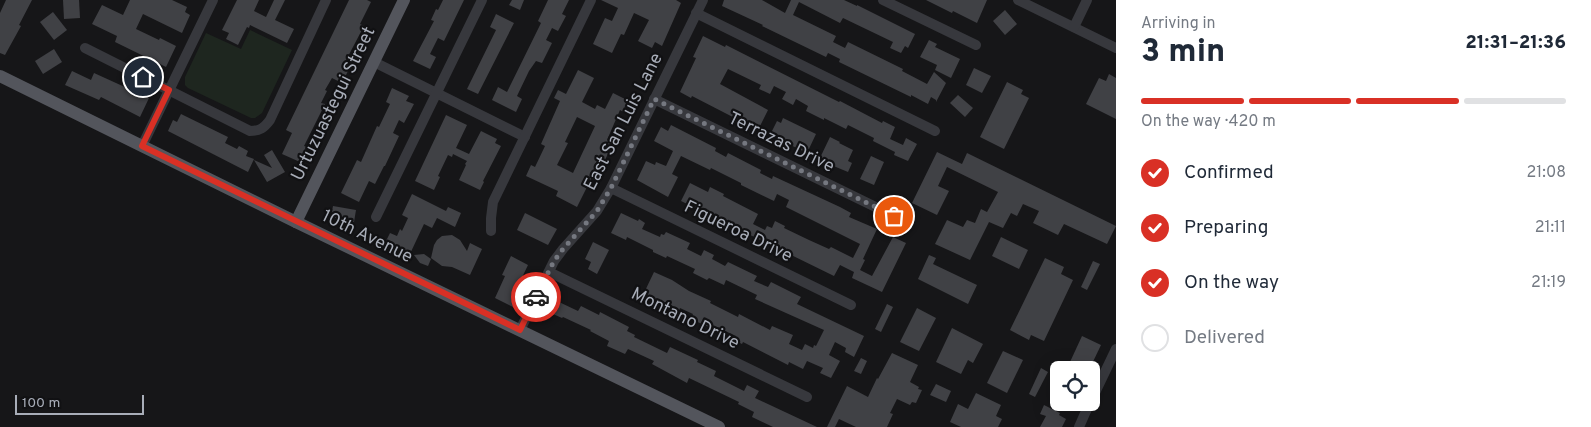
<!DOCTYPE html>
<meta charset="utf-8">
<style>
:root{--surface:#fff;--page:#f2f2f3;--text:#1f2937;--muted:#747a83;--line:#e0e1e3;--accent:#d93025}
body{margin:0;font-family:Overpass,sans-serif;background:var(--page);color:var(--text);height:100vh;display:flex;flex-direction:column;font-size:19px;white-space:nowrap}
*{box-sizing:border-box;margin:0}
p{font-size:16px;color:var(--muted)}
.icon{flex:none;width:28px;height:28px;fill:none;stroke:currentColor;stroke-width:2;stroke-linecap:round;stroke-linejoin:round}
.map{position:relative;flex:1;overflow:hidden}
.drawer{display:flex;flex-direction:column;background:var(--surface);width:475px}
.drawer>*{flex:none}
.controls{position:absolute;left:1050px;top:361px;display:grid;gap:10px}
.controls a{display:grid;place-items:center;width:50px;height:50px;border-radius:8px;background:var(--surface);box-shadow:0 5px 20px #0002;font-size:25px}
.scale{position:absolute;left:15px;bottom:12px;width:129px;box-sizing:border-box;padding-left:5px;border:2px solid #a8adb8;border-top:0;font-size:14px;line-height:18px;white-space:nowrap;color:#a8adb8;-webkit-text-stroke:4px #111113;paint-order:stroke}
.pin{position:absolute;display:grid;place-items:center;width:42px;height:42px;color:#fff;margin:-21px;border:2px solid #fff;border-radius:50%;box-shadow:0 1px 5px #0007}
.courier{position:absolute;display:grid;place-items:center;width:50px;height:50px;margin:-25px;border:4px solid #d93025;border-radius:50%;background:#fff;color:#222;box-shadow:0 1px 6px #0007}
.headline em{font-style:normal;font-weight:800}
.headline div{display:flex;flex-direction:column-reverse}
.headline{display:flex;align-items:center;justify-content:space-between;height:85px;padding:0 25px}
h1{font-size:32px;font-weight:800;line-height:38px}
.bar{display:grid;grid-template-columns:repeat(4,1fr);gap:8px 5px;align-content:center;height:60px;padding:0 25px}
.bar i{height:6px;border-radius:4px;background:var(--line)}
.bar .active{background:var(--accent)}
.bar p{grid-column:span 4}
ol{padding:0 25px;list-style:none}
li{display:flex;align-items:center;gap:15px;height:55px}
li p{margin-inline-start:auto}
li .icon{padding:5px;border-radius:50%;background:var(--accent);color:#fff;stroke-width:4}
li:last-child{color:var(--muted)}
li i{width:28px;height:28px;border:2px solid var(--line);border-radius:50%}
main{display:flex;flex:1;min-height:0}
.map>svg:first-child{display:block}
</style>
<main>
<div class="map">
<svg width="1116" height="427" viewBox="0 0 1116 427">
<rect width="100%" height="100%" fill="#161618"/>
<polygon fill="#1e261f" points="250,30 292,50 262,113 255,118 251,118 188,88 185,85 185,77 206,33 241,49"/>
<g fill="#404145" fill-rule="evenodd">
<polygon points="6,0 32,0 19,25 21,26 5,55 0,53 0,13"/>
<polygon points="63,0 79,0 80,18 64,19"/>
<polygon points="130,0 172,0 187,7 185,12 190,15 182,33 143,14 136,29 159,40 160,38 176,46 166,67 115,42 117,36 92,24 102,5 123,15"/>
<polygon points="237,0 259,0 254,11 266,17 274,0 285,0 275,20 294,29 287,43 250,25 249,28 247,27 238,45 226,39 229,33 222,30"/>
<polygon points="349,0 367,0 371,2 360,24 364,26 344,64 350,67 342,83 332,78 325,90 327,91 321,103 325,104 304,146 307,147 300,162 282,154 292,133 286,130"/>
<polygon points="443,0 464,0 444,41 438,38 430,54 436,57 430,69 413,61 434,21 431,20 436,9 438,10"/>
<polygon points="512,0 524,0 520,10 509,5"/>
<polygon points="548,0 569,0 562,14 566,16 558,31 552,28 546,40 552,43 542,63 536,61 529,71 517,96 522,99 516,112 492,100 498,87 507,92 541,23 538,21"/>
<polygon points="601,0 676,0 681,3 662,46 655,42 652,48 638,41 649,20 634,13 624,35 621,34 612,53 593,44 605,18 612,21 618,8"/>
<polygon points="724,0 762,0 785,13 791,0 844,0 857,6 857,5 915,34 908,48 905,46 901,53 890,48 893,42 843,18 840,23 799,2 793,15 836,36 833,42 845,48 848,42 903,69 902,71 927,84 934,72 946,83 936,102 936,100 931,97 928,104 911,95 911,97 839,62 840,59 828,53 826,57 762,26 763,25 722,6"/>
<polygon points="926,0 987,0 977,23 953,11 952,13"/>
<polygon points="1005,10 1017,24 1005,35 993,21"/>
<polygon points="53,12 67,30 54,40 40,22"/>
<polygon points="496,14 514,23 478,94 467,89 496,30 490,27"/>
<polygon points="703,36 725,47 726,45 839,102 840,101 882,123 883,121 895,127 890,139 903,145 906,138 917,144 908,161 894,155 895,152 873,141 874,138 848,125 846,129 824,118 824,120 806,111 808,106 796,99 793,105 782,99 786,92 774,86 770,94 759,89 761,85 728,69 720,84 768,110 758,130 692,96 691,98 680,92 696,58 693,57"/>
<polygon points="929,40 937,44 935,47 960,59 951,78 935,70 937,65 920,57"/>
<polygon points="54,49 62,62 43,74 35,61"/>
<polygon points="974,68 991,76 982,93 966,85"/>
<path d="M578,70l16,8 -12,24 13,7 2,-4 8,4 8,-16 18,9 -6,11 -5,-3 -13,30 6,3 -17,36 -4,-2 -15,30 -21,-11 2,-5 -32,-15 5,-11 4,2 10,-21 -4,-2 19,-43 -6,-3 4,-8 8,4zM577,117l18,9 -22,47 -16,-8 11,-22 -3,-1z"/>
<polygon points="72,71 91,80 94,73 149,98 140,117 101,97 99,100 65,85"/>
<polygon points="1109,74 1116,78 1116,119 1086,104 1099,78 1106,81"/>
<polygon points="1007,82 1023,90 1021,94 1029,98 1004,149 980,137"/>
<polygon points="392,88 409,96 406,101 414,104 404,123 399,120 393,133 399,136 385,166 384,166 375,184 369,181 359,202 341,193 357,160 361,162 377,126 379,127 390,104 386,102"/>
<polygon points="958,95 973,108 965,117 950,103"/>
<polygon points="181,114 228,137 225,143 237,149 239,146 248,151 246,156 254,159 248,172 168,131 173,120 177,122"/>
<polygon points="446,115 467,125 456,148 469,154 481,131 497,139 495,143 501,146 483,181 484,182 480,190 459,180 466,165 465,164 467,161 453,154 452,157 448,155 438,176 440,177 434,190 415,181"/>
<polygon points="783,118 816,134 807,153 770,135 777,121 781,123"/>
<polygon points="671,125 716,148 715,151 726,157 728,153 761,170 760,173 772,179 773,176 840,207 851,213 849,217 877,229 863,259 865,260 860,270 872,276 893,237 906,243 882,292 852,278 854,272 840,265 834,276 681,201 690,183 708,192 710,187 724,194 723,196 758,214 753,224 765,230 767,226 772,228 775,221 785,226 784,228 809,240 829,249 831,247 853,258 860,244 786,207 789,200 777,194 774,201 741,185 741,183 711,168 710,170 681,156 672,174 678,177 668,197 637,180 646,161 655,165 656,162 666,166 673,151 654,141 661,127 668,131"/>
<polygon points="830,137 840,142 839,143 853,150 848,161 852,163 848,172 819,160"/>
<polygon points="272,150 285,172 267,182 254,160 272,168 264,155"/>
<polygon points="937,152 962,164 967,153 1116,226 1107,244 1064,224 1058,235 1033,223 1039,211 1023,204 1017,216 1011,213 1003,228 989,222 970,260 935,244 947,220 963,227 967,220 975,223 981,209 987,212 998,192 947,167 938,186 949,191 937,215 912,203"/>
<polygon points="871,156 884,162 874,185 860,179"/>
<polygon points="412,194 446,211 448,207 461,213 455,227 437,218 432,228 424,224 409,256 384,245 390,233 397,236 400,229 402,231 408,218 402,215"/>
<polygon points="333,206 356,210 354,222 331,217"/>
<polygon points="525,213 557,229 548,245 517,230"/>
<polygon points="621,213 638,221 639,219 645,223 642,229 660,237 661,234 664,235 666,232 690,243 687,249 701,256 704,250 714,255 712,259 725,266 728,262 757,276 754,281 768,287 771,282 801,297 797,304 864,336 854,357 845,352 846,348 835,342 829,355 840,361 831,378 820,373 823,368 807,361 803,369 789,362 788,365 743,342 742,344 734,340 736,336 723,330 722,333 691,319 693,314 680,308 678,313 643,295 654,272 672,280 689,291 711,301 710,303 738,317 739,314 770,330 772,326 793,335 789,344 802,350 805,344 813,348 814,345 816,346 824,330 755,299 757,295 726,280 724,285 709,278 707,280 693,273 695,269 667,256 666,258 653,252 653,250 627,237 626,240 611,233"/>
<polygon points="452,235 460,240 467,251 470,243 482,249 470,275 452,267 442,266 431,258 434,245 437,240 442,236"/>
<polygon points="1001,237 1028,250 1019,269 992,256"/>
<polygon points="593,242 609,250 597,274 588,269 591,262 585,259"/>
<polygon points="424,254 431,259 428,266 420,263 414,255"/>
<polygon points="929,255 936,258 933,264 977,285 968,304 918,279"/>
<polygon points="511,256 528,265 517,288 521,290 513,307 495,298 505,276 502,275"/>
<polygon points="1045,258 1064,267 1061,274 1073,280 1044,341 1031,335 1029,340 1010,330"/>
<polygon points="1093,261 1100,264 1087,290 1081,287"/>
<polygon points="559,302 578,311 581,306 599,315 600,312 629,327 627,331 635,335 634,337 667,353 670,347 698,360 697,362 716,371 714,376 744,391 747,385 759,391 755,398 817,427 773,427 752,417 754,412 738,404 739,402 689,378 687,383 652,364 654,361 628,349 625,354 607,346 609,341 590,331 591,330 563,317 562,318 553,314"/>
<polygon points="887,304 893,307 881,332 875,329"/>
<polygon points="917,308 936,318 919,351 900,342"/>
<polygon points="952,328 983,344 973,363 968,360 961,374 936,362"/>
<polygon points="1082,336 1101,345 1089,370 1070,362"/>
<polygon points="1003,351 1023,360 1007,393 987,383"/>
<polygon points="892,353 918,365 910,382 919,387 918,389 922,390 916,403 912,402 910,405 897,399 890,413 893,414 887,427 856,427 839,419 835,427 827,427 847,386 868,397 877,378 878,379"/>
<polygon points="861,358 867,361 861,374 854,371"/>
<polygon points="1041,368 1048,372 1035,397 1029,394"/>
<polygon points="936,384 951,391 946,402 930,395"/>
<polygon points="976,393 1001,405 996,416 1002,419 998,427 961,427 950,422 958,404 968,409"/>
<polygon points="1044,405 1060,413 1059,415 1066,419 1062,427 1040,427 1046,416 1040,414"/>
</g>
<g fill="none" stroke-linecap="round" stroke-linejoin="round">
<g stroke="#37383d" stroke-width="10">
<polyline points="883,0 976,45"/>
<polyline points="1018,0 1116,48"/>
<polyline points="696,13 935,131"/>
<polyline points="1074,27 1087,0"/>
<path d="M85,48l165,83c10,0 14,-3 20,-11l56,-120"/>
<polyline points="374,62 525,137"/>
<polyline points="654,99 894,216"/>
<polyline points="142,146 213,0"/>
<polyline points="611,188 851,305"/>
<polyline points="376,217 482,0"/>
<polyline points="491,231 491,218 493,202 591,0"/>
<polyline points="549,272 807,397"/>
<polyline points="520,330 554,261 563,249 597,211 611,188 703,0"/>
<polyline points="1091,401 1116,349"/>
<polyline points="1079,427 1090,402"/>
</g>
<g stroke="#53555c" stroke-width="12">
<polyline points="0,76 296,222 719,427"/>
<polyline points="296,222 404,0"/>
</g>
</g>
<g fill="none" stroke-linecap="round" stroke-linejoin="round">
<polyline stroke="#757880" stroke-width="5" stroke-dasharray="0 9" points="536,297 554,261 563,249 597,211 611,188 654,99 894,216"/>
<polyline stroke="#d93025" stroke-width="6" points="143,77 169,90 142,146 520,330 536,297"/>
</g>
<g text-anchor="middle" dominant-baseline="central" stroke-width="4.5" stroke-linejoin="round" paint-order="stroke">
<g font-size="18" fill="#a8adb8" stroke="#111113">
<text transform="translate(334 104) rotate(-64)">Urtuzuastegui Street</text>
<text transform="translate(624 122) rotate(-63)">East San Luis Lane</text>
<text transform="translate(781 143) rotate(26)">Terrazas Drive</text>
<text transform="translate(738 232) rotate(26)">Figueroa Drive</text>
<text transform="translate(367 237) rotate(26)">10th Avenue</text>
<text transform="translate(685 319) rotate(26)">Montano Drive</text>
</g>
</g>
</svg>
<div class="controls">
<a><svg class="icon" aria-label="locate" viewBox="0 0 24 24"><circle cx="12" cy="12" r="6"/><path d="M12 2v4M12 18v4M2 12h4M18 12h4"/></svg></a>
</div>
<div class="scale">100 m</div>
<div class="pin" style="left:894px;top:216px;background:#ea580c"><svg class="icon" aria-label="bag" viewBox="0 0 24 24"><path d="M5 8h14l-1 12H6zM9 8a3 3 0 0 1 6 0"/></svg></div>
<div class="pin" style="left:143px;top:77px;background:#1f2937"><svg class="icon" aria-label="home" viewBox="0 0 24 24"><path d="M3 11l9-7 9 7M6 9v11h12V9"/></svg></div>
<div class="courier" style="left:536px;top:297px"><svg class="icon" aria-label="car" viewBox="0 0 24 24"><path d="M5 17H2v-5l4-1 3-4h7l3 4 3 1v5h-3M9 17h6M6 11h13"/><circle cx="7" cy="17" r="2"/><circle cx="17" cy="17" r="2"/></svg></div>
</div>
<section class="drawer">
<div class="headline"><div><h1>3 min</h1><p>Arriving in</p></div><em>21:31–21:36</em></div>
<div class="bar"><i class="active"></i><i class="active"></i><i class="active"></i><i></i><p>On the way · 420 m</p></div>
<ol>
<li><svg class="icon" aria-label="check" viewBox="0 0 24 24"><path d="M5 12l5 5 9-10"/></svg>Confirmed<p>21:08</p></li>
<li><svg class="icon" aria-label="check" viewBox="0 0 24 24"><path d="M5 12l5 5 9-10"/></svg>Preparing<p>21:11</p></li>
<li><svg class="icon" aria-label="check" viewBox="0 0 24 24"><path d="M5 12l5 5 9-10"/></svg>On the way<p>21:19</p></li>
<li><i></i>Delivered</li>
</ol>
</section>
</main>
